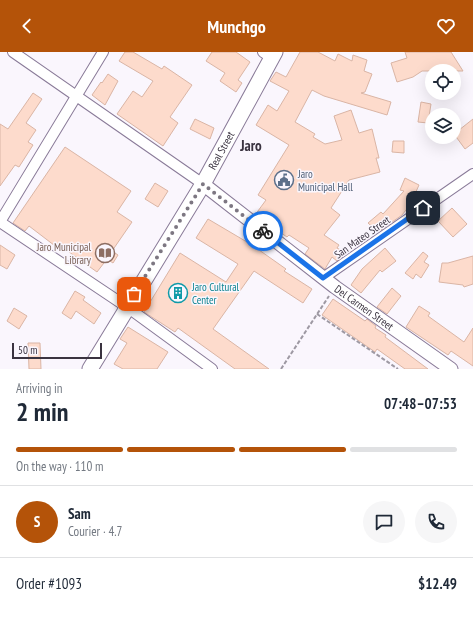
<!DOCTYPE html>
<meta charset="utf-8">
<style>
:root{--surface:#fff;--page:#f6f6f7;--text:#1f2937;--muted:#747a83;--line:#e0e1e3;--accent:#b45309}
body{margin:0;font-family:"PT Sans Narrow",sans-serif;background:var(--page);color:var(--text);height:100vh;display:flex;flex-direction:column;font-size:15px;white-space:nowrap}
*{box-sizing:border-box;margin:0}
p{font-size:13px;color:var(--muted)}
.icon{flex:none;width:22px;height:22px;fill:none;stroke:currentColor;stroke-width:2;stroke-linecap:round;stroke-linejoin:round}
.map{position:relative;height:317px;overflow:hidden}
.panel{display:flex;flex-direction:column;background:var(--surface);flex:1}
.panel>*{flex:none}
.controls{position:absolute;left:425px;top:12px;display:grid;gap:8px}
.controls a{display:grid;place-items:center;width:36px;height:36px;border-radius:50%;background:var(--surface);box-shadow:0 4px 16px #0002;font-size:20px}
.scale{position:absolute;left:12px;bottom:10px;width:90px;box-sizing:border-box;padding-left:4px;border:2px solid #3a3340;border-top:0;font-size:11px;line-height:14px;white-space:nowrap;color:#3a3340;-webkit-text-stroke:3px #faf6fd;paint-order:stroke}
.pin{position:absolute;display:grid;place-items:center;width:34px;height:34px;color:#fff;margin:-17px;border-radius:8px;box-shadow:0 2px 6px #0006}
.courier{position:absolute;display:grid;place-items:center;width:40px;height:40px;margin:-20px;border:3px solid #1a73e8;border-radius:50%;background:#fff;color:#222;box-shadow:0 1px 5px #0007}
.headline em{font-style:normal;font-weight:700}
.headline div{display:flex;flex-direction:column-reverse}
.headline{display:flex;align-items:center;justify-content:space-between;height:68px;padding:0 16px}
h1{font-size:26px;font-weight:700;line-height:30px}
.bar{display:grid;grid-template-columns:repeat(4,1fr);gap:6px 4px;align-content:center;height:48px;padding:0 16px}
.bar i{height:5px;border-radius:3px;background:var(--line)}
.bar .on{background:var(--accent)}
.bar p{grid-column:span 4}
.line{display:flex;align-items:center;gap:10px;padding:0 16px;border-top:1px solid var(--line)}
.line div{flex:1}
.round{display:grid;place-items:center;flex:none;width:42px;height:42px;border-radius:21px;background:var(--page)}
header{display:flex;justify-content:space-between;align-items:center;height:52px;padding:0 16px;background:var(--accent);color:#fff;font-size:18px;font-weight:700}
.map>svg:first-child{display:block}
</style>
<header><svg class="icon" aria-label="back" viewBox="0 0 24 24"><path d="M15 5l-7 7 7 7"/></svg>Munchgo<svg class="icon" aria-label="heart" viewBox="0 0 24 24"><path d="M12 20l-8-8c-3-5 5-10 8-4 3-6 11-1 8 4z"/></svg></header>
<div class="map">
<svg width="473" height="317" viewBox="0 0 473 317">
<rect width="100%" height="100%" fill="#faf6fd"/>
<g fill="#fddbcc" stroke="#dab5a5">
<polygon points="125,0 133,0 162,17 164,14 192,33 170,65 178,71 163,94 117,62 133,39 142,45 153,29 119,9"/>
<polygon points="212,0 236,0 250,10 238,28 242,31 236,40 220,29 225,21 206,9"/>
<polygon points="300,0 318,0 335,9 338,2 352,9 353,3 367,8 364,19 372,22 365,40 361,41 391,50 387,63 324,44 312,38 295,70 315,82 313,85 325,92 342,88 334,64 351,58 359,81 372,77 379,106 376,106 380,120 349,128 331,156 340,163 324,183 339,193 337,196 346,201 337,209 332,205 325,217 305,202 309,196 289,183 287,185 255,163 266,148 258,143 289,93 256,73 268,53 277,59 289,39 270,29 276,20 286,25"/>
<polygon points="405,0 451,0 463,19 422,19 413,25 397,30 391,11 407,6"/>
<polygon points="108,22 118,29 105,53 92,43 101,30 102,31"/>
<polygon points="33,41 42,47 26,71 36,78 28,90 33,93 19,115 15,113 0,134 0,72 8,77"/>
<polygon points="421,50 431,52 428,71 418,70"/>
<polygon points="195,67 214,76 210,87 190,77"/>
<polygon points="473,67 473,91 465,97 454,82"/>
<polygon points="393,89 404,89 404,101 392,100"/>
<polygon points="65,95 131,139 117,160 132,170 112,199 118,203 113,211 107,207 97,220 65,197 63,200 29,174 25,179 13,171"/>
<polygon points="405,126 419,133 410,153 402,163 378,180 368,171 381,160 383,162 404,139 400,138"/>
<polygon points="155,131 168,139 158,155 145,147"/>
<polygon points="452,156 467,172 453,185 438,169"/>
<polygon points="208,167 252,193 286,217 284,219 312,237 303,251 254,219 213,277 269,317 235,317 178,276 175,280 144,260 180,201 226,230 238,212 196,186"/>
<polygon points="0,193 15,203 7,217 0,213"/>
<polygon points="385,196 396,209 382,220 380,218 361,241 351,233 362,217"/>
<polygon points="423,200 428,204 424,210 429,213 421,226 416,222 413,227 405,221"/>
<polygon points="473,204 473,232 464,235 463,233 439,230 442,211 448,211"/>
<polygon points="392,236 401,244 387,262 377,255"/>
<polygon points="75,239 85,245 83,248 101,261 94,272 76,259 71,267 62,261"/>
<polygon points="333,247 365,269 367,267 376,274 375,276 386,283 385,285 428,317 405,317 377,297 375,300 322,263"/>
<polygon points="419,254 430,261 428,264 464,290 473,276 473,314 451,299 448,303 406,275"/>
<polygon points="14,256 27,264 19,277 7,269"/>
<polygon points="128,275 168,300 157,317 123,317 114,312 127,291 120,287"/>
<polygon points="28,291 40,291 41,317 29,317"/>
</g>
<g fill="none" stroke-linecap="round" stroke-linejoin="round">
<defs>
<g id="minor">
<polyline points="13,0 203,132"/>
<polyline points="263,0 272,6"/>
<polyline points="0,170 127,255 212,317"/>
<polyline points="0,170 103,0"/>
<polyline points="323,226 473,122"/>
</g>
<g id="tertiary">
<path id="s1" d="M203,132l132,103 116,82"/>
</g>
<g id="secondary">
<path id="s2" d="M90,317l113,-185 72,-132"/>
</g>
</defs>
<use href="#minor" stroke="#897a98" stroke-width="12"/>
<use href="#tertiary" stroke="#897a98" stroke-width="15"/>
<use href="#secondary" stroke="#897a98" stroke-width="17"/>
<g stroke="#9e99a3" stroke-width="2" stroke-dasharray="4 2" stroke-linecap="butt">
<polyline points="317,262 398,317"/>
<polyline points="281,317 329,244"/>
</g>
<use href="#minor" stroke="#fff" stroke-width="10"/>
<use href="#tertiary" stroke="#fff" stroke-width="13"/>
<use href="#secondary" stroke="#fff" stroke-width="15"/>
</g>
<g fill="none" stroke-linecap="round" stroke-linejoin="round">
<polyline stroke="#7d7782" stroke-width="4" stroke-dasharray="0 7.2" points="134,242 203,132 263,179"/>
<polyline stroke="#1a73e8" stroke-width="5" points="263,179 323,226 423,156"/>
</g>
<defs>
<symbol id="civic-ring" viewBox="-11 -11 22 22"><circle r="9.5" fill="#faf6fd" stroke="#5c6f8a" stroke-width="1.5"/><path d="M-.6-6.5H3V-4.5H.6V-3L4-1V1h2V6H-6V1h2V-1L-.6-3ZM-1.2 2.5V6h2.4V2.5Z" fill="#5c6f8a"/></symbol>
<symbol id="library-ring" viewBox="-11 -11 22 22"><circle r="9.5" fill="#faf6fd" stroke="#8d6e63" stroke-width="1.5"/><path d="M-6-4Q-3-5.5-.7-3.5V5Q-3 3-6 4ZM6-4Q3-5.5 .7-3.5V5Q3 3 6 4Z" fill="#8d6e63"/></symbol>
<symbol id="building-ring" viewBox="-11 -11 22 22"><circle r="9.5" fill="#faf6fd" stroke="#0f9aa8" stroke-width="1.5"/><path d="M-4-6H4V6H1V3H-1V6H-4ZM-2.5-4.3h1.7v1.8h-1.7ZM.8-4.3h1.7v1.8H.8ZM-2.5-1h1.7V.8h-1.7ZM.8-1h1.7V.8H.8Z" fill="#0f9aa8"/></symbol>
</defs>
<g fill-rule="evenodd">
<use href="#civic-ring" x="273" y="117" width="22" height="22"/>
<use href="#library-ring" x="94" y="190" width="22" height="22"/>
<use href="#building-ring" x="167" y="230" width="22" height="22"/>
</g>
<g text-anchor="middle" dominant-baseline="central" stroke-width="3" stroke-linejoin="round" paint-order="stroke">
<g font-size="11" fill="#3a3340" stroke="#faf6fd">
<text stroke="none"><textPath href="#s2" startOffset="255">Real Street</textPath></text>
<text transform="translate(362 185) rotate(-35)">San Mateo Street</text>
<text stroke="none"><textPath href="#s1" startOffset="203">Del Carmen Street</textPath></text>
</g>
<g font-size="11" fill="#4e5e75" stroke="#faf6fd" text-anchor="start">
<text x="298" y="122">Jaro<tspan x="298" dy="13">Municipal Hall</tspan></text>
</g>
<g font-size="11" fill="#785e54" stroke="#faf6fd" text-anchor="end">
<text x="91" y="195">Jaro Municipal<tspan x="91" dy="13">Library</tspan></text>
</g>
<g font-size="11" fill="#0d838f" stroke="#faf6fd" text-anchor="start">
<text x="192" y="235">Jaro Cultural<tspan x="192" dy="13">Center</tspan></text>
</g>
<g font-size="15" font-weight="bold" fill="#3a3340" stroke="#faf6fd">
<text x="251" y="93">Jaro</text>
</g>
</g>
</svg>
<div class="controls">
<a><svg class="icon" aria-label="locate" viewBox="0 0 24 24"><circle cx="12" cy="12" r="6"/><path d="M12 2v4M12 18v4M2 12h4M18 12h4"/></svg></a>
<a><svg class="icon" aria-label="layers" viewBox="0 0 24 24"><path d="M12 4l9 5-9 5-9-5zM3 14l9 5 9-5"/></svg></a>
</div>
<div class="scale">50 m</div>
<div class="pin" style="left:134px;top:242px;background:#ea580c"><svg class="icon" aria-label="bag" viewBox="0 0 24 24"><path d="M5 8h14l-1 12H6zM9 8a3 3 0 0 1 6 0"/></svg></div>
<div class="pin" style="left:423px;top:156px;background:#1f2937"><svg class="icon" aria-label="home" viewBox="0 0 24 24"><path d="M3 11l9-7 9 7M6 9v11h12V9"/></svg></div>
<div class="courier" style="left:263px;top:179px"><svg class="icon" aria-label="bike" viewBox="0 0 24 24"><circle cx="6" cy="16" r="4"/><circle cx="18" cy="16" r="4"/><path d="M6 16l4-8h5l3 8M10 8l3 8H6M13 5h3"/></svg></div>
</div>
<section class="panel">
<div class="headline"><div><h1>2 min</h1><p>Arriving in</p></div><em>07:48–07:53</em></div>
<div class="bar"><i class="on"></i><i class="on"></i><i class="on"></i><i></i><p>On the way · 110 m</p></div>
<div class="line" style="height:72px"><b class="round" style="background:var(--accent);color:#fff">S</b><div><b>Sam</b><p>Courier · 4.7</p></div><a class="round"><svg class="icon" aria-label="chat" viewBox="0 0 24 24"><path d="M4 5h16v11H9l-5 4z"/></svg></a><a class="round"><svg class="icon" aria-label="phone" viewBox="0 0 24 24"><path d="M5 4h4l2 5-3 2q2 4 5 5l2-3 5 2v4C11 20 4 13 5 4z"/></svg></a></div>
<div class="line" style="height:52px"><div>Order #1093</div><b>$12.49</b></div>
</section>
